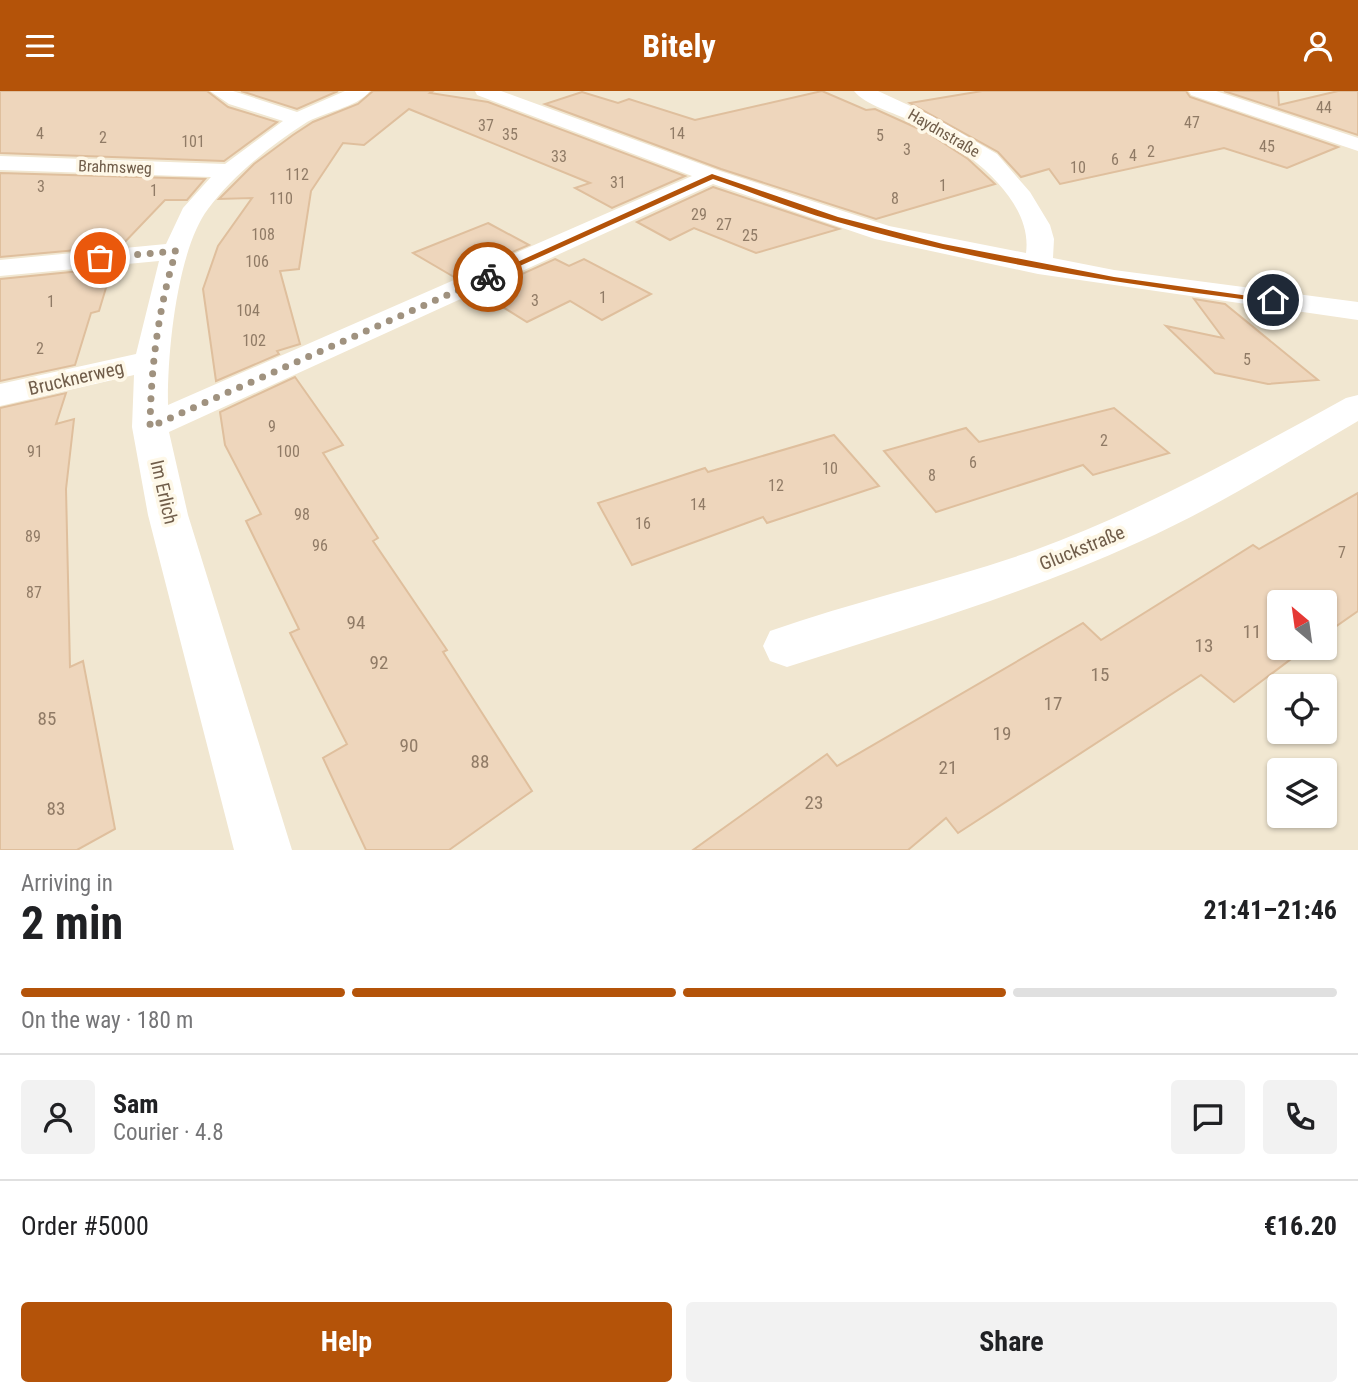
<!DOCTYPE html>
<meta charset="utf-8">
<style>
:root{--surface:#fff;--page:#f2f2f2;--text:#202124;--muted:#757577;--line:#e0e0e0;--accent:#b45309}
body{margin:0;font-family:"Roboto Condensed",sans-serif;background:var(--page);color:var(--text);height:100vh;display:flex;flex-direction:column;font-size:26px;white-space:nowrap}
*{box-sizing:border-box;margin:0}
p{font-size:23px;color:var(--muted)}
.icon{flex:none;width:38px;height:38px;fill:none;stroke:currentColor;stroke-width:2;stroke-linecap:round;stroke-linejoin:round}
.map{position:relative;height:759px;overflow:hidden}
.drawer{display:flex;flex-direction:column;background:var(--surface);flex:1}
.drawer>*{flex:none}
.needle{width:46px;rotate:331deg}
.fabs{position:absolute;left:1267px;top:499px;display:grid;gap:14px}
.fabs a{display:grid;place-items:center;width:70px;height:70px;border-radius:7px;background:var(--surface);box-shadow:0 2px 5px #0004;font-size:35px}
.pin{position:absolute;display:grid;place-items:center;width:60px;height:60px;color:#fff;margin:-30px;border:4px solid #fff;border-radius:50%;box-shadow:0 2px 7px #0007}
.courier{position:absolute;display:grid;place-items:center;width:70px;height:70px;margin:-35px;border:5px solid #b45309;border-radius:50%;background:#fff;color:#222;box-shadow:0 2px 9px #0007}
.overview em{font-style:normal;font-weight:700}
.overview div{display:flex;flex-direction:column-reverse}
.overview{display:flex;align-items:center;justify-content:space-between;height:119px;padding:0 21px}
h1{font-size:46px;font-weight:700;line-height:52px}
.bar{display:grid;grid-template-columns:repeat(4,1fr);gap:10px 7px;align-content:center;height:84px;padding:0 21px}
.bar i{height:9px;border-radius:5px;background:var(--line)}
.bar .on{background:var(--accent)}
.bar p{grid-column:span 4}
.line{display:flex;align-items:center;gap:18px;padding:0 21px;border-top:2px solid var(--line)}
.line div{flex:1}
.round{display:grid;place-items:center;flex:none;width:74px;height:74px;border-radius:7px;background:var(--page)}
.button{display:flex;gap:14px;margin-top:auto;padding:14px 21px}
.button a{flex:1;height:80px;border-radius:7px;background:var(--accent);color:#fff;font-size:28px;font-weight:700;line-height:80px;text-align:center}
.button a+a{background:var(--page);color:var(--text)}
header{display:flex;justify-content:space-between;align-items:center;height:91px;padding:0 21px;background:var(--accent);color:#fff;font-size:32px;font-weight:700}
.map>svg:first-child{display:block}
</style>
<header><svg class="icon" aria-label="menu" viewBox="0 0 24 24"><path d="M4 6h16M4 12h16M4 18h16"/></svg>Bitely<svg class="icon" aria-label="person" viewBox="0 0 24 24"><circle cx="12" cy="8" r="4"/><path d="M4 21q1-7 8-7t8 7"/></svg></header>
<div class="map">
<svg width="1358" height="759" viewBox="0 0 1358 759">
<rect width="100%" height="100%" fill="#faf4e2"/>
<path fill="#f1e7d1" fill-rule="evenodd" d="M0,0h1358v759h-1358zM1279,511h46v45h-46zM1279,595h46v45h-46zM1279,679h46v45h-46z"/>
<g fill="#eed6bc" stroke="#dfbf9d" stroke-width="2">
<polygon points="0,0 207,0 228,16 277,31 224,70 0,62"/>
<polygon points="241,0 338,0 297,18"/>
<polygon points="373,0 433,0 430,2 488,11 685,85 612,117 575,97 590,92 409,18 364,54 343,52 311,100 299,178 280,180 300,253 277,260 279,263 216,290 203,198 218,155 252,107 219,108 254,73 293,44 313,31 358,13"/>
<polygon points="822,0 866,19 875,18 928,42 968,68 995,93 876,128 721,78 545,13 582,1 618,12 629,8 695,29"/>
<polygon points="982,0 1186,0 1190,6 1338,56 1287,77 1224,57 1060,93 1049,78 1021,86 998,61 910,12"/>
<polygon points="1224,0 1278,0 1279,14 1338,0 1358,0 1358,44"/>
<polygon points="0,82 205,88 187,109 165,109 121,155 0,166"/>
<polygon points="713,96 839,138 756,162 694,137 670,149 637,131"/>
<polygon points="488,132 529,154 454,186 413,162"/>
<polygon points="555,168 569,175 584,168 651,203 602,229 570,210 527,231 480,202"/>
<polygon points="112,177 99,220 91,222 75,274 0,290 0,188"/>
<polygon points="1194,208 1225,213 1318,289 1268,293 1215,282 1166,235 1223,247"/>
<polygon points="295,286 343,354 323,362 378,447 373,450 447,559 443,561 532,700 449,759 366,759 323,667 347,653 290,542 299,538 246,430 261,423 225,354 220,321"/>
<polygon points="66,302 56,333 74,328 66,398 70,576 83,570 115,738 77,759 0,759 0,317"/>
<polygon points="1114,317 1169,362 1093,384 1083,374 936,421 884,360 966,337 979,351"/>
<polygon points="834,344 879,395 767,432 763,426 632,474 598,412 705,377 708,381"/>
<polygon points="1358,402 1358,520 1325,543 1325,511 1279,511 1279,556 1307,556 1234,611 1201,584 958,742 946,727 908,759 693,759 827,663 837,675 1083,532 1101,549 1253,454 1259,458"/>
</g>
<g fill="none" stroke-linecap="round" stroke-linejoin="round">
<g fill="#fff" fill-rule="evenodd">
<path d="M210,0h23l64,21 48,-21h25c-13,17 -48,21 -66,33 -34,22 -72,52 -96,85 -31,41 -41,145 -40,196l524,-229 -215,-81 -2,-4h26l219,80 169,55 137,27c8,-58 -69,-110 -115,-132 -16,-8 -46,-16 -57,-30h24l54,25 65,38 33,38 20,33 4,14 -1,19 61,12 244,32v18l-320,-46 -163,-35 -162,-55 -544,248 19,83 104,335h-58l-86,-335 -16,-88 2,-52 -134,31v-22l136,-30 23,-93 -159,15v-16l166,-16 17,-36 28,-31 -211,-7v-14l225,8 58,-43 -54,-17z"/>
<path d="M1358,304v26c-72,42 -143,87 -219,121 -114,52 -233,87 -352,125l-17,-6 -7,-15 7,-15c87,-31 178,-50 265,-81 109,-40 209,-96 311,-152z"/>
</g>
<polygon fill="#fff" fill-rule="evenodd" points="1189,0 1216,0 1358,47 1358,60 1191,4"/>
</g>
<path fill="#b45309" d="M712,83l126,43 105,27 171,33 163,23 -4,3c-148,-19 -296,-40 -439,-82 -41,-12 -81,-28 -121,-42l-222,100 -7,-2z"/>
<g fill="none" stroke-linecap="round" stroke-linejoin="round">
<path stroke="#a0927f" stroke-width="7" stroke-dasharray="0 12.6" d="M100,167l76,-7c-18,59 -25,115 -26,176l338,-150"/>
</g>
<g text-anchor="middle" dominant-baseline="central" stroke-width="7" stroke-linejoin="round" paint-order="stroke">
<g font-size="16" fill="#907b66">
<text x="1324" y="16">44</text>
<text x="1192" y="31">47</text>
<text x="486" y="34">37</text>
<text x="40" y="42">4</text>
<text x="677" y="42">14</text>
<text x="510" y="43">35</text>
<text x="880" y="44">5</text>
<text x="103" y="46">2</text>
<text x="193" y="50">101</text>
<text x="1267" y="55">45</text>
<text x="907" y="58">3</text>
<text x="1151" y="60">2</text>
<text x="1133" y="64">4</text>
<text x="559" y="65">33</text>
<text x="1115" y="68">6</text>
<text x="1078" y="76">10</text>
<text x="297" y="83">112</text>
<text x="618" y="91">31</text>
<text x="943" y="94">1</text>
<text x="41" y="95">3</text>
<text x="154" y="99">1</text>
<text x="281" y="107">110</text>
<text x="895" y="107">8</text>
<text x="699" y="123">29</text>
<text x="724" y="133">27</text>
<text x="263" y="143">108</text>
<text x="750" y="144">25</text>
<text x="257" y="170">106</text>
<text x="603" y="206">1</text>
<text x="535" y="209">3</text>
<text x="51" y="210">1</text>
<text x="248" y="219">104</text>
<text x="254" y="249">102</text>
<text x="40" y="257">2</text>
<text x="1247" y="268">5</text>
<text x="272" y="335">9</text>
<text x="1104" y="349">2</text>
<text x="35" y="360">91</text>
<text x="288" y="360">100</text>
<text x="973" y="371">6</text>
<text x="830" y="377">10</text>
<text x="932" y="384">8</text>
<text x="776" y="394">12</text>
<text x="698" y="413">14</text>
<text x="302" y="423">98</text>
<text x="643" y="432">16</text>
<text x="33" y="445">89</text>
<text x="320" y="454">96</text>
<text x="1342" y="461">7</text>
<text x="34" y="501">87</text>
</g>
<g font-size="16" fill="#705d4a" stroke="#fef8e8">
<text transform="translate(944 42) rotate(30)">Haydnstraße</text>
<text transform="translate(115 76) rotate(2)">Brahmsweg</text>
</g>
<g font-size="19" fill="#705d4a" stroke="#fef8e8">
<text transform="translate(76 287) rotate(-13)">Brucknerweg</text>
<text transform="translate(164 401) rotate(77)">Im Erlich</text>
<text transform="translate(1082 457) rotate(-22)">Gluckstraße</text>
</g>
<g font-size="19" fill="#907b66">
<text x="356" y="531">94</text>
<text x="1252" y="540">11</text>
<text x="1204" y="554">13</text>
<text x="379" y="571">92</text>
<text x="1100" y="583">15</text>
<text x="1053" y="612">17</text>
<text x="47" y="627">85</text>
<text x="1002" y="642">19</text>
<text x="409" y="654">90</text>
<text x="480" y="670">88</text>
<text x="948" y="676">21</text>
<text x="814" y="711">23</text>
<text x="56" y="717">83</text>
</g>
</g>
</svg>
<div class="fabs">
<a><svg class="needle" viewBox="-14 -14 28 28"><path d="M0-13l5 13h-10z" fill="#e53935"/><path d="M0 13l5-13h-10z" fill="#757577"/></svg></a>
<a><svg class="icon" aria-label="locate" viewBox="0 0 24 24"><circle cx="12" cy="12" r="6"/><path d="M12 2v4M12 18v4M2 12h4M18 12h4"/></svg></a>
<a><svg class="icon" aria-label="layers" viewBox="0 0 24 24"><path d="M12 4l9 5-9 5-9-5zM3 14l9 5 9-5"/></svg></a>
</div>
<div class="pin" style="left:100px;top:167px;background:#ea580c"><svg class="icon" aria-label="bag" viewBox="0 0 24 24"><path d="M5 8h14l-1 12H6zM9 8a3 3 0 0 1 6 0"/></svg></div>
<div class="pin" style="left:1273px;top:209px;background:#1f2937"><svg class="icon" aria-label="home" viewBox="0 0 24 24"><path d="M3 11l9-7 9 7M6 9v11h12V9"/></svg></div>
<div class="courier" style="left:488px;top:186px"><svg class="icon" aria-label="bike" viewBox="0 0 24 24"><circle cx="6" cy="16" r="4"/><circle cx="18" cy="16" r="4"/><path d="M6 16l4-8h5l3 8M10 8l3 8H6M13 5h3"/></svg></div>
</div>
<section class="drawer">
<div class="overview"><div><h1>2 min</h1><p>Arriving in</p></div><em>21:41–21:46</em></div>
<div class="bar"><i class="on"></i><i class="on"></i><i class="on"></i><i></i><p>On the way · 180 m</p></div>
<div class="line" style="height:126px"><a class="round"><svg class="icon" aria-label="person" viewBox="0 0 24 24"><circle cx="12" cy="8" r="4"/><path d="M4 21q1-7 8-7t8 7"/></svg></a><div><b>Sam</b><p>Courier · 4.8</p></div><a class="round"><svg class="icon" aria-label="chat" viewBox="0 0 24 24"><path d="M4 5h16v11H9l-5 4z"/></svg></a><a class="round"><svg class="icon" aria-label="phone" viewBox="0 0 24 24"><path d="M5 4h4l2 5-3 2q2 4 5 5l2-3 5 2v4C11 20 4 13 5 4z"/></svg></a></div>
<div class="line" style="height:91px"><div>Order #5000</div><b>€16.20</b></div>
<div class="button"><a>Help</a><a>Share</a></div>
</section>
